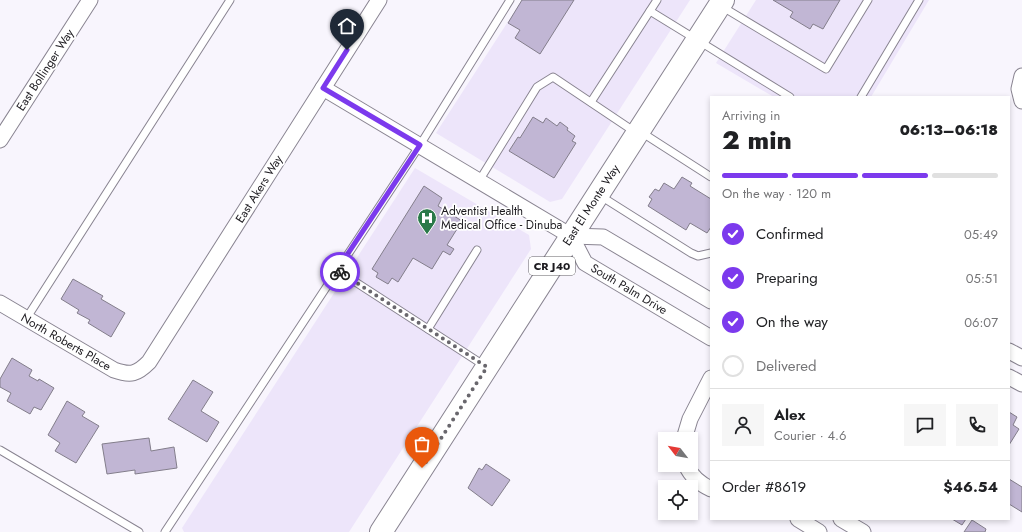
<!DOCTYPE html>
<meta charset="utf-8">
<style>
:root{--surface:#fff;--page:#f6f6f6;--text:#202124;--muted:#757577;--line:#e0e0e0;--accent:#7c3aed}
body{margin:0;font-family:Jost,sans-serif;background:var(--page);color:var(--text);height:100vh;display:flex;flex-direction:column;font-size:15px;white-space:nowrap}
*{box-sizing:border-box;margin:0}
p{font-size:13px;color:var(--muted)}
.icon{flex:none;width:22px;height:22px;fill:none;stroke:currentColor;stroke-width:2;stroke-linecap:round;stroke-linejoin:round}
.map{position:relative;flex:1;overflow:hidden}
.panel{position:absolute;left:710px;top:96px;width:300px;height:424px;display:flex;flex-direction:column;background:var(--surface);border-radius:0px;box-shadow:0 2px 6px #0003}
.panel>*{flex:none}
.needle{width:26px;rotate:301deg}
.fabs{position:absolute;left:658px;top:432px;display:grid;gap:8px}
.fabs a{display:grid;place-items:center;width:40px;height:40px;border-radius:0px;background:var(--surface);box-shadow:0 2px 6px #0003;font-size:20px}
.pin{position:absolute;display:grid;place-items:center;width:34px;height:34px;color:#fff;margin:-41px -17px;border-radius:50% 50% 50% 0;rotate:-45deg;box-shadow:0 0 4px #0007}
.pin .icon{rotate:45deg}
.courier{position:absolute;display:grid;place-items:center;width:40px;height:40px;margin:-20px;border:3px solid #7c3aed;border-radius:50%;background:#fff;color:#222;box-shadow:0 1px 5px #0007}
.headline em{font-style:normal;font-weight:800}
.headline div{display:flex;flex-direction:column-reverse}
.headline{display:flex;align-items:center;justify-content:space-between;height:68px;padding:0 12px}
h1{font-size:26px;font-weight:800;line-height:30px}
.bar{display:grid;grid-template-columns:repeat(4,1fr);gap:6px 4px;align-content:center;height:48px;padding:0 12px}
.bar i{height:5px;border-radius:3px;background:var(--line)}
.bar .current{background:var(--accent)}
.bar p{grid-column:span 4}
.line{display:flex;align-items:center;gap:10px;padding:0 12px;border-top:1px solid var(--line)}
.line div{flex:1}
.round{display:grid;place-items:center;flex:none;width:42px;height:42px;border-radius:0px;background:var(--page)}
ol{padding:0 12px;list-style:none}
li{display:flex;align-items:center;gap:12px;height:44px}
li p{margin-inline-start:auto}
li .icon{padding:4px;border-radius:50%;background:var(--accent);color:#fff;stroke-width:4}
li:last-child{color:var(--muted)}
li i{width:22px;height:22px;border:2px solid var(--line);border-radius:50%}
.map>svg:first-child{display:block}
</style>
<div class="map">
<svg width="1022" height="532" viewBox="0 0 1022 532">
<rect width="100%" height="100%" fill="#f8f5fd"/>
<g fill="#ede5fa">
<polygon points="522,0 690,0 562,199 550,202 436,133"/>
<polygon points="756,0 929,0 871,97 774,97 716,63"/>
<polygon points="415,168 529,235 531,249 349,532 184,532 182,528"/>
</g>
<g fill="#c1b6d4" stroke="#837e8b">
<polygon points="522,0 574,0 540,54 515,38 520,30 508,23"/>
<polygon points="773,0 840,0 823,29 813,24 810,29 790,17 793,12"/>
<polygon points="533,117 543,123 546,118 557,126 560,122 568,128 567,130 575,136 572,141 576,143 554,178 509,151 518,137 520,138"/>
<polygon points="682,177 692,183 690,186 711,199 711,227 707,233 690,223 686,230 648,206 652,199 649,197 655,189 659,191 664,183 674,189"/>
<polygon points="424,186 442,198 438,206 462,221 447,245 454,249 450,255 443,251 432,269 413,258 398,282 392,278 388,284 376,277 378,273 372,269"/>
<polygon points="73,279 103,296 101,299 125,313 111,337 88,323 90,320 77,313 79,310 61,299"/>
<polygon points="12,358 32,370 29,376 38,381 39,379 54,388 41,410 34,407 30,414 7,401 11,393 0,387 0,379"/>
<polygon points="193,380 213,392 201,411 219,422 207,442 168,419"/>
<polygon points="67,401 85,412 82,416 99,426 76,463 55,451 60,443 48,435"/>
<polygon points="1009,412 1017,417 1013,425 1019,429 1009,445"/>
<polygon points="149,438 151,451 174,447 177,468 135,474 135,470 107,474 102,444"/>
<polygon points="486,464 510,480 492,506 468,488 479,468 482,470"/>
<polygon points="1009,479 1022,487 1022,512 1009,504"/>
<polygon points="952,519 966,519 962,525"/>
<polygon points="972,520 986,529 985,532 964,532"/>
</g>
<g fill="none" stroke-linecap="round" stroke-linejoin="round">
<defs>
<g id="service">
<polyline points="721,6 826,69 868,0"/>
<polyline points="650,11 790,97"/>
<polyline points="861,97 919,0"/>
<polyline points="591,102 657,0"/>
<polyline points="641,132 711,177"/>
<polyline points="479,181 537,87 553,77 635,132"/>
<polyline points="599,195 691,253 698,256 711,253"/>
<polyline points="337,270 485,366"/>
<polyline points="26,319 230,0"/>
<polyline points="428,329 477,250"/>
<polyline points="0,450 139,532"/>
<polyline points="165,532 420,145 510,0"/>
</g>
<g id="minor">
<polyline points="1022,76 1019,89 1022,101"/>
<polyline points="323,88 571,236 585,263 711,338"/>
<polyline points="0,140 90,0"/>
<polyline points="571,236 603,237 711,301"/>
<path d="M0,303l114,67c17,6 23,4 35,-8l230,-362"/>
<polyline points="1009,351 1022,358"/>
<polyline points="1009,377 1022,384"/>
<polyline points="684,439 690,419 711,378"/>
<path d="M686,465c5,11 14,19 25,24"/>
<polyline points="798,519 819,532"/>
<polyline points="841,519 863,532"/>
</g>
<polyline id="primary" points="381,532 723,0"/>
</defs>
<use href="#service" stroke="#898491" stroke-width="9"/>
<use href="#minor" stroke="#898491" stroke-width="17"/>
<use href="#primary" stroke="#898491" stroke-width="24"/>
<use href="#service" stroke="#fff" stroke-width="7"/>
<use href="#minor" stroke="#fff" stroke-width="15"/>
<use href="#primary" stroke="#fff" stroke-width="22"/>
</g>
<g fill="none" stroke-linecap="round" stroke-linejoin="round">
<polyline stroke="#69676d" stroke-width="4" stroke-dasharray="0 7.2" points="340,272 487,367 422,468"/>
<polyline stroke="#7c3aed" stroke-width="5" points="340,272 337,270 420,145 323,88 347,50"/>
</g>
<defs>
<symbol id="hospital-pin" viewBox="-11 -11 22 30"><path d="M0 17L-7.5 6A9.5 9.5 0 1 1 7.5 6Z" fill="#2a7949" stroke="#fff"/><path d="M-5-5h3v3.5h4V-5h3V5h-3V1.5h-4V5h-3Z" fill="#fff"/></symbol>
</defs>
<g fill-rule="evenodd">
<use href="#hospital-pin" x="416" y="207" width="22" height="30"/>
</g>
<g text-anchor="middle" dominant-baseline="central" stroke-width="3.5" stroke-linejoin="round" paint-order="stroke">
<rect fill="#fff" stroke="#605f62" stroke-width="1" x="529" y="257" width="46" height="18" rx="3"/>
<g font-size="11" font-weight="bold" fill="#1c1a1f">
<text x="552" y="266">CR J40</text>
</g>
<g font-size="12" fill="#1c1a1f" stroke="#fff">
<text transform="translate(45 70) rotate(-57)">East Bollinger Way</text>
<text transform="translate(259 189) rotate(-58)">East Akers Way</text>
<text transform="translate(591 205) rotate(-57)">East El Monte Way</text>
<text transform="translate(629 289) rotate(31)">South Palm Drive</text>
<text transform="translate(66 342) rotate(30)">North Roberts Place</text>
</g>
<g font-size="12" fill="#1c1a1f" stroke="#fff" text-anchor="start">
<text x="441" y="211">Adventist Health<tspan x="441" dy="14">Medical Office - Dinuba</tspan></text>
</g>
</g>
</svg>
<div class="fabs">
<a><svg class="needle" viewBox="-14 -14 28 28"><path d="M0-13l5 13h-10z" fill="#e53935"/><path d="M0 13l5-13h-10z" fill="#757577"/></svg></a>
<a><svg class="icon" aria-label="locate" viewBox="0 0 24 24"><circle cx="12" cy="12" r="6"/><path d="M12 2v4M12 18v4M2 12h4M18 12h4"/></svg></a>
</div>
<div class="pin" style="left:422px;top:468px;background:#ea580c"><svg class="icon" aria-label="bag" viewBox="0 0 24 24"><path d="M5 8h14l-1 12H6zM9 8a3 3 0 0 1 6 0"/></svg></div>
<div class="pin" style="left:347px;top:50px;background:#1f2937"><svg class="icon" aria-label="home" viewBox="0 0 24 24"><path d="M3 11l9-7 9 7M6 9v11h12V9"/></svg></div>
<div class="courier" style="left:340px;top:272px"><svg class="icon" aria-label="bike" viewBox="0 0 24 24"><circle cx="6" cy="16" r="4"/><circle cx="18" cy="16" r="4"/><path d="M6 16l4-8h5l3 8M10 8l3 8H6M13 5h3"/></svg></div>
<section class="panel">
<div class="headline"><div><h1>2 min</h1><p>Arriving in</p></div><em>06:13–06:18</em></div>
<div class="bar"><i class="current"></i><i class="current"></i><i class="current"></i><i></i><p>On the way · 120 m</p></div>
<ol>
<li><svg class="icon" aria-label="check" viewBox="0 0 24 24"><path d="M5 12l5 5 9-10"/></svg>Confirmed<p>05:49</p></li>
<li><svg class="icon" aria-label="check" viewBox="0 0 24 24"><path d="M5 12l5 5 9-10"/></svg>Preparing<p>05:51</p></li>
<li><svg class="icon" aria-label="check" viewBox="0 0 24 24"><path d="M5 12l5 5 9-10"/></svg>On the way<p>06:07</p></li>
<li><i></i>Delivered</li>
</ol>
<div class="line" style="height:72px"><a class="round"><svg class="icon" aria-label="person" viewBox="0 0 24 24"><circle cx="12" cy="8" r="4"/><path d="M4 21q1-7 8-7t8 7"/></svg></a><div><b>Alex</b><p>Courier · 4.6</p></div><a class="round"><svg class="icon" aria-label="chat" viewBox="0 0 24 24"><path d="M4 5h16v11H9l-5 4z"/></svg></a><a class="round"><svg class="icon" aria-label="phone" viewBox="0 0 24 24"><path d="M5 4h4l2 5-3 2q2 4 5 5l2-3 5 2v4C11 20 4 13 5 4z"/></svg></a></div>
<div class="line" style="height:52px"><div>Order #8619</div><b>$46.54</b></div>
</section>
</div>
